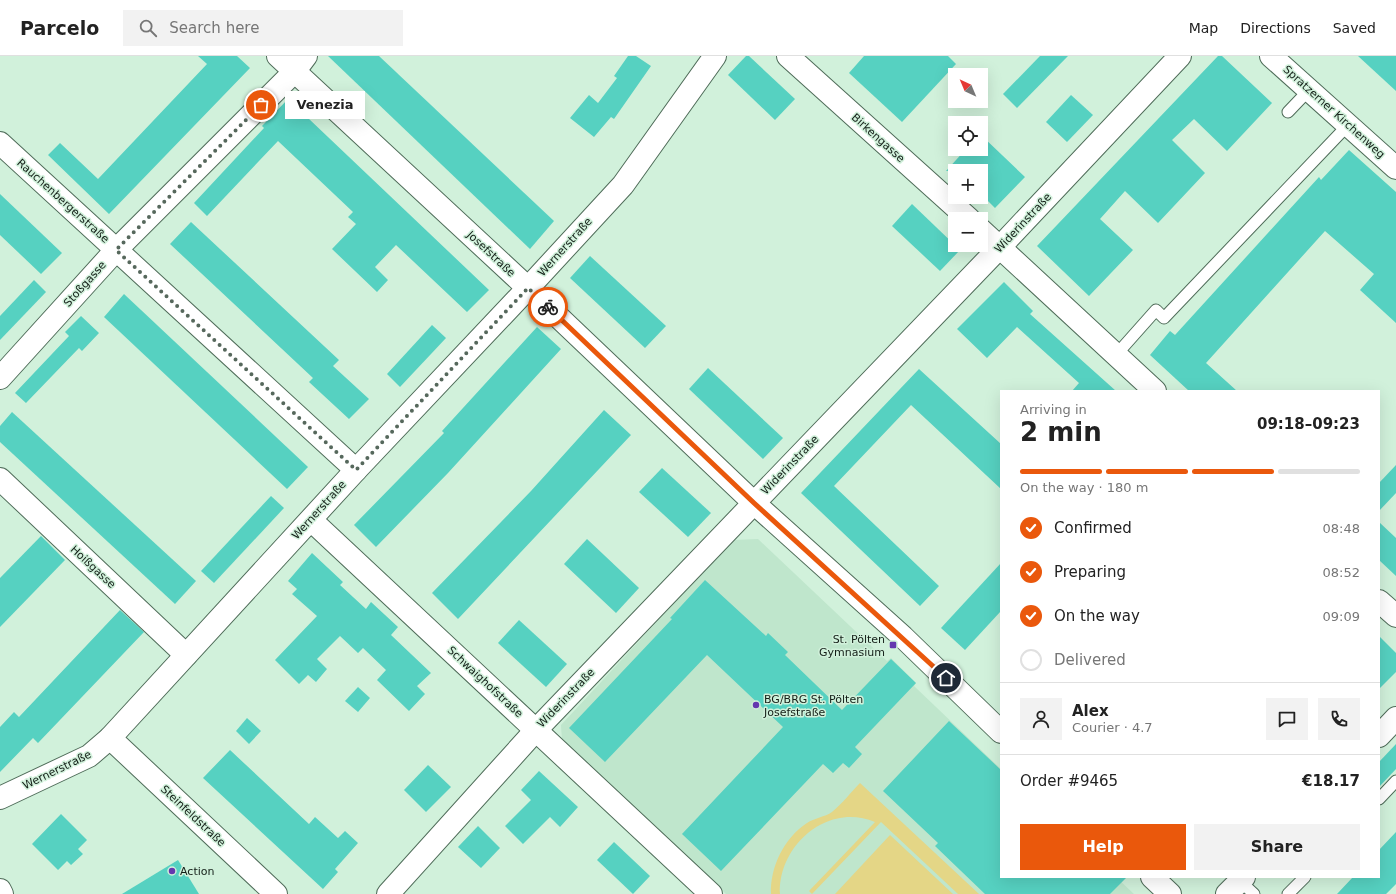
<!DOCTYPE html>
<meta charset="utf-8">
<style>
:root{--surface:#fff;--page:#f2f2f2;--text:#222;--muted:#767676;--line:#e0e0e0;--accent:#ea580c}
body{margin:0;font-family:"DejaVu Sans",sans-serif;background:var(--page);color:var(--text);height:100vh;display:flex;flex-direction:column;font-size:15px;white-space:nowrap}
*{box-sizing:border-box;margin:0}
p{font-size:13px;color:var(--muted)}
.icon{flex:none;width:22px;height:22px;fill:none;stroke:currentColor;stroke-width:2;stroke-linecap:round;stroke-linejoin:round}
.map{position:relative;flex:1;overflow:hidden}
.side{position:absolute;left:1000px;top:334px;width:380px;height:488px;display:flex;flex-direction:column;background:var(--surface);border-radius:0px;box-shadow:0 4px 16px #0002}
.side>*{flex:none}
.needle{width:26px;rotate:316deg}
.tools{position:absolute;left:948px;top:12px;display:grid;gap:8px}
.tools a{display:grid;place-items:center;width:40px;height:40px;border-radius:0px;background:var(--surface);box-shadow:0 4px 16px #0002;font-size:20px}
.pin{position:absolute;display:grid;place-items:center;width:34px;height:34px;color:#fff;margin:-17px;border:2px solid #fff;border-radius:50%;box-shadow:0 1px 4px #0007}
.courier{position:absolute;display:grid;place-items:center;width:40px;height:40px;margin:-20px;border:3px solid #ea580c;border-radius:50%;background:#fff;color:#222;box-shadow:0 1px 5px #0007}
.bubble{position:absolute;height:28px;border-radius:0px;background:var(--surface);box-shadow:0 4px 16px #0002;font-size:13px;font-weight:600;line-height:28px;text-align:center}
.summary em{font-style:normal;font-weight:600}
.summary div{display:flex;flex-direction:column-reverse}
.summary{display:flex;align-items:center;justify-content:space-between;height:68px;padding:0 20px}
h1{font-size:26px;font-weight:600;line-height:30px}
.bar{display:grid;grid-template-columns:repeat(4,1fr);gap:6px 4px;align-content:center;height:48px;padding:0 20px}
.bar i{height:5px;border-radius:3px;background:var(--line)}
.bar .on{background:var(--accent)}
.bar p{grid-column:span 4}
.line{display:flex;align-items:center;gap:10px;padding:0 20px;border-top:1px solid var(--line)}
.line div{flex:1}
.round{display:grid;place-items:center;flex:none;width:42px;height:42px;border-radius:0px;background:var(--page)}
ol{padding:0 20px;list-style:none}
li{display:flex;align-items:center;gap:12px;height:44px}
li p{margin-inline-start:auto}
li .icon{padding:4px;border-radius:50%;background:var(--accent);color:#fff;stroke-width:4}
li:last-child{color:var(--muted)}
li i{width:22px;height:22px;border:2px solid var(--line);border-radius:50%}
.cta{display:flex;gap:8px;margin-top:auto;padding:8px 20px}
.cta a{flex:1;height:46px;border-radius:0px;background:var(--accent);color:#fff;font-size:16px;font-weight:600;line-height:46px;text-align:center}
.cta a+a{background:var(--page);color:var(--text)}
header{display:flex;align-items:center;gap:24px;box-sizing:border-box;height:56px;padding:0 20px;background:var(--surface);border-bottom:1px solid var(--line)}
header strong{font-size:19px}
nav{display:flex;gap:22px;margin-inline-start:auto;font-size:14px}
.search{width:280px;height:36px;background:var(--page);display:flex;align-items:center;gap:10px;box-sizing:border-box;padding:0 14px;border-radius:0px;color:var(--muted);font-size:15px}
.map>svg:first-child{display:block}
</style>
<header>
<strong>Parcelo</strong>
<div class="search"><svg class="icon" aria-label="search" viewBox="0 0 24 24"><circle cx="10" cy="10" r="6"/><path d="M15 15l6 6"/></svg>Search here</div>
<nav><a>Map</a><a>Directions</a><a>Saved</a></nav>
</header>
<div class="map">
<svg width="1396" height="838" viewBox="0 0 1396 838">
<rect width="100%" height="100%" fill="#d1f1db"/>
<polygon fill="#bfe6cc" points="758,483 887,605 891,602 916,627 914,630 1001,713 1001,821 1116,821 1134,838 726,838 562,685 561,669 733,484"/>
<g fill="#e4d686">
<path d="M860,727l119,111h-21l-77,-72 -69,72 -3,-3 66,-69c-48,-20 -97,24 -95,72h-9c-1,-27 13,-56 36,-71 7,-5 18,-6 25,-11 10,-8 19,-20 28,-29z"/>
<polygon points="890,779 953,838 835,838"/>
</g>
<g fill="#56d1c1">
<polygon points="198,0 237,0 250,12 109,158 48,99 60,87 98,123 207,8"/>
<polygon points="328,0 379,0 554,165 530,193"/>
<polygon points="628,0 636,0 651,10 614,63 611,61 594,81 570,62 589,39 598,47 617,22 614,20"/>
<polygon points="746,0 749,0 795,43 775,64 728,19"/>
<polygon points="864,0 948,0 956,8 902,66 849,17"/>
<polygon points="1040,0 1068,0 1017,52 1003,38"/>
<polygon points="1218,0 1222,0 1272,47 1227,95 1194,63 1172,84 1205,117 1158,167 1125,135 1100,163 1133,194 1089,240 1037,190"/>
<polygon points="1358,0 1396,0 1396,35"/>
<polygon points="1071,39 1093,59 1067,86 1046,66"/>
<polygon points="288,43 489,234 467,256 396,189 375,211 388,224 377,236 332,193 356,168 348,161 353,156 278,85 207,160 194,147 264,72 262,70"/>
<polygon points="981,79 1025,121 995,152 981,138 981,115 946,115 966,93 981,93"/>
<polygon points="1349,94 1396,136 1396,267 1360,234 1374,218 1325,175 1206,307 1237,335 1189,335 1150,299 1170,275 1175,279 1319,121 1321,124"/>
<polygon points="0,138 62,197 41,218 0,179"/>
<polygon points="912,148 960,194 940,215 892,170"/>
<polygon points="191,166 339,304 333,310 369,343 349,363 309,326 313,322 170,188"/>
<polygon points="590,200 666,270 645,292 570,222"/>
<polygon points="34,224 46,236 0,284 0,260"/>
<polygon points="1004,226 1033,255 1030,258 1116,335 1072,335 1079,327 1017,271 987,302 957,273"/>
<polygon points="124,238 308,411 287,433 104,261"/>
<polygon points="81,260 99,277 82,295 79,292 26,347 15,337 69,280 65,276"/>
<polygon points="432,269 446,282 400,331 387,318"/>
<polygon points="537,271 561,293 448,417 376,491 354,469 444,377 442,375"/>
<polygon points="708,312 783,382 763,403 689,333"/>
<polygon points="919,313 1001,388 1001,433 911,349 834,430 939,530 920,550 801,437"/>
<polygon points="604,354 631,379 458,563 432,537 531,435"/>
<polygon points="12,356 196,525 175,548 0,386 0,370"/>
<polygon points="1396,409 1396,437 1379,455 1379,427"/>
<polygon points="662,412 711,457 688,481 639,436"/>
<polygon points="271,440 284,452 214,527 201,515"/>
<polygon points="1379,466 1396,482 1396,520 1379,504"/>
<polygon points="41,480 65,504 0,571 0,522"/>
<polygon points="587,483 639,532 616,557 564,508"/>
<polygon points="312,497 343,526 340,529 366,553 371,546 398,571 391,579 431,617 417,630 425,638 409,655 377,624 386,614 363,592 358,597 340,580 317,603 327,613 316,626 308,619 299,628 275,604 317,560 292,538 297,533 288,525"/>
<polygon points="1001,507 1001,555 965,594 941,572"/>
<polygon points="705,524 766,580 768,577 788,596 785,599 842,654 891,603 916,627 855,691 862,698 849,712 843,707 833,717 823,708 721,815 682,778 783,671 707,599 605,706 569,672 672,563 670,562"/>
<polygon points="120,554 144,576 38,687 33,682 0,716 0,671 14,656 19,661"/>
<polygon points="519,564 567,608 546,631 498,587"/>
<polygon points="1379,580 1396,597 1396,616 1379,633"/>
<polygon points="358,631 370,642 358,656 345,645"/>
<polygon points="247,662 261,675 249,688 236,675"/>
<polygon points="949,665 1001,714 1001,821 1127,821 1110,838 985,838 935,790 938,787 883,735"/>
<polygon points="1396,688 1396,713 1379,731 1379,706"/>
<polygon points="230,694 309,768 315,761 338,782 345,775 358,787 335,813 338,816 323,833 203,722"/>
<polygon points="428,709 451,731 426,756 404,734"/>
<polygon points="539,715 578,751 560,771 550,761 523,788 505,770 531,744 521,734"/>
<polygon points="61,758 87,784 78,793 83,798 71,809 67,805 58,814 32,788"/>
<polygon points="478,770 500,792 481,812 458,791"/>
<polygon points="1396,776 1396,828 1386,838 1337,838 1353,821 1379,821 1379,794"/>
<polygon points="614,786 650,820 633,838 597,804"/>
<polygon points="178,804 199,838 122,838"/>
</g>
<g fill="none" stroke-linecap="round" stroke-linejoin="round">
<defs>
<g id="service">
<polyline points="1288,56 1309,34"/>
<polyline points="1116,299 1156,254 1164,262 1348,69"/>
<polyline points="1379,743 1396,725"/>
<polyline points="1240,825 1254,838"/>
<polyline points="1288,838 1305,821"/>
</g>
<g id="minor">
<polyline points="788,0 969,163"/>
<polyline points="1271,0 1396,112"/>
<polyline points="0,87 356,414"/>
<polyline points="981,174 1155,335"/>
<polyline points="0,322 116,194 294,16 306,0"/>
<polyline points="0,423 186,599"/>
<polyline points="311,464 711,838"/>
<polyline points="1379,545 1396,560"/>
<polyline points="1379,680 1396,662"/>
<polyline points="110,682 276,838"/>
<polyline points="0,742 89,700 110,682 356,414 528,232 623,129 715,0"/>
<polyline points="388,838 536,674 1000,191 1180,0"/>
<polyline points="1227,838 1244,821"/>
</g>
<g id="tertiary">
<polyline points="278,0 528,232 754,447 903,581 1001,676"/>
<polyline points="1152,821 1170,838"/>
</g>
<polyline id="primary" points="0,834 2,838"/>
</defs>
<use href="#service" stroke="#4f6c59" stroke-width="13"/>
<use href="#minor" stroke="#4f6c59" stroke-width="24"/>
<use href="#tertiary" stroke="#4f6c59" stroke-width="24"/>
<use href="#primary" stroke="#4f6c59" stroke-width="24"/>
<use href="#service" stroke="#fff" stroke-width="11"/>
<use href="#minor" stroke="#fff" stroke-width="22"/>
<use href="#tertiary" stroke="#fff" stroke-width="22"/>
<use href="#primary" stroke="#fff" stroke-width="22"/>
</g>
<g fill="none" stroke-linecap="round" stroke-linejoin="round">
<polyline stroke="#56685c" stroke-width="4" stroke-dasharray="0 7.2" points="261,49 116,194 356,414 528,232 548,251"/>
<polyline stroke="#ea580c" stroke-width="5" points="548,251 754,447 946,622"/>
</g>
<g fill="#6538af" stroke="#d1f1db" stroke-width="1.5">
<rect x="889" y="585" width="8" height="8" rx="2"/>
<circle cx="756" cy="649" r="4"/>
<circle cx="172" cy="815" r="4"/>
</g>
<g text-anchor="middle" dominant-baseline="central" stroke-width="3" stroke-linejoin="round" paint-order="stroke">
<g font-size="11" fill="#131e17" stroke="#d1f1db">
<text transform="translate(1334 56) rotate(42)">Spratzerner Kirchenweg</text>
<text transform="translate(878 82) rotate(42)">Birkengasse</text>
<text transform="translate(63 145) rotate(42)">Rauchenbergerstraße</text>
<text transform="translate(1023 167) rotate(-47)">Widerinstraße</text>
<text transform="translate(565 191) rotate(-48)">Wernerstraße</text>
<text transform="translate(491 198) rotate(43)">Josefstraße</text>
<text transform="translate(85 228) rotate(-48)">Stoßgasse</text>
<text transform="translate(790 409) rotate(-46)">Widerinstraße</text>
<text transform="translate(319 454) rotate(-48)">Wernerstraße</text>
<text transform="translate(93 511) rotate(43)">Hoißgasse</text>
<text transform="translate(485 626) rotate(43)">Schwaighofstraße</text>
<text transform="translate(566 642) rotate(-46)">Widerinstraße</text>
<text transform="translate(57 714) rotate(-26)">Wernerstraße</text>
<text transform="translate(193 760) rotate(43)">Steinfeldstraße</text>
</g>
<g font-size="11" fill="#131e17" stroke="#d1f1db" text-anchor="start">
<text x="885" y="583" text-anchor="end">St. Pölten<tspan x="885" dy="13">Gymnasium</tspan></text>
<text x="764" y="643">BG/BRG St. Pölten<tspan x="764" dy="13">Josefstraße</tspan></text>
<text x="180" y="815">Action</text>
</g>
</g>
</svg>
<div class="tools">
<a><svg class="needle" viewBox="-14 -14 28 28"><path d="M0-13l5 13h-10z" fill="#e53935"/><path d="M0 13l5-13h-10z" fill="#767676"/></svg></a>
<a><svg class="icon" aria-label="locate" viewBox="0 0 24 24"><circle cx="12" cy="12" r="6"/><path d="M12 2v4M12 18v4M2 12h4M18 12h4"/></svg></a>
<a>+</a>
<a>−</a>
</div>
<div class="pin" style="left:261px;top:49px;background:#ea580c"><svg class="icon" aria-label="bag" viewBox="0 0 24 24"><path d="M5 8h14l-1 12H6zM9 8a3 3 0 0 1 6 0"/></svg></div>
<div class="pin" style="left:946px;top:622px;background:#1f2937"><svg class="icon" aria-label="home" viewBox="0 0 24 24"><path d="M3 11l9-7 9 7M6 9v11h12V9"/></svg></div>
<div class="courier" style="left:548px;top:251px"><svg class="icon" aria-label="bike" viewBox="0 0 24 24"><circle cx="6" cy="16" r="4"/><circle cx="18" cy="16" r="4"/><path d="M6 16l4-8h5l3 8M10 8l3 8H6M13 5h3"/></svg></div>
<div class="bubble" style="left:285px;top:35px;width:80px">Venezia</div>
<section class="side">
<div class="summary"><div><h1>2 min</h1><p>Arriving in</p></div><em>09:18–09:23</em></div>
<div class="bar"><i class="on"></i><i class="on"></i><i class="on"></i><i></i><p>On the way · 180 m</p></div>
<ol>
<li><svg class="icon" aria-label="check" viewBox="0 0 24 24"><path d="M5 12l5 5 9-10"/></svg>Confirmed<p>08:48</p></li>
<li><svg class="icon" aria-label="check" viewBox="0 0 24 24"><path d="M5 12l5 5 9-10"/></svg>Preparing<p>08:52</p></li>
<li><svg class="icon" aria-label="check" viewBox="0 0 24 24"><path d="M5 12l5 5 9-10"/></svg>On the way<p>09:09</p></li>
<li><i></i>Delivered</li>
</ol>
<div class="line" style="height:72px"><a class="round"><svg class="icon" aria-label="person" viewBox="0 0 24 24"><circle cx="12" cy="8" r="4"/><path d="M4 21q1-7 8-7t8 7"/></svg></a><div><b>Alex</b><p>Courier · 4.7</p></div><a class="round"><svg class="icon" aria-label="chat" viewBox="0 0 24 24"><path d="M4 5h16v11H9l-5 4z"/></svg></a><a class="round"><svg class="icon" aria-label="phone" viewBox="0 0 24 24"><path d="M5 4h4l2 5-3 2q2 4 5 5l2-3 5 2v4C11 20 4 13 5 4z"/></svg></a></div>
<div class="line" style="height:52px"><div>Order #9465</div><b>€18.17</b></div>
<div class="cta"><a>Help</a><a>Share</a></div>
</section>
</div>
